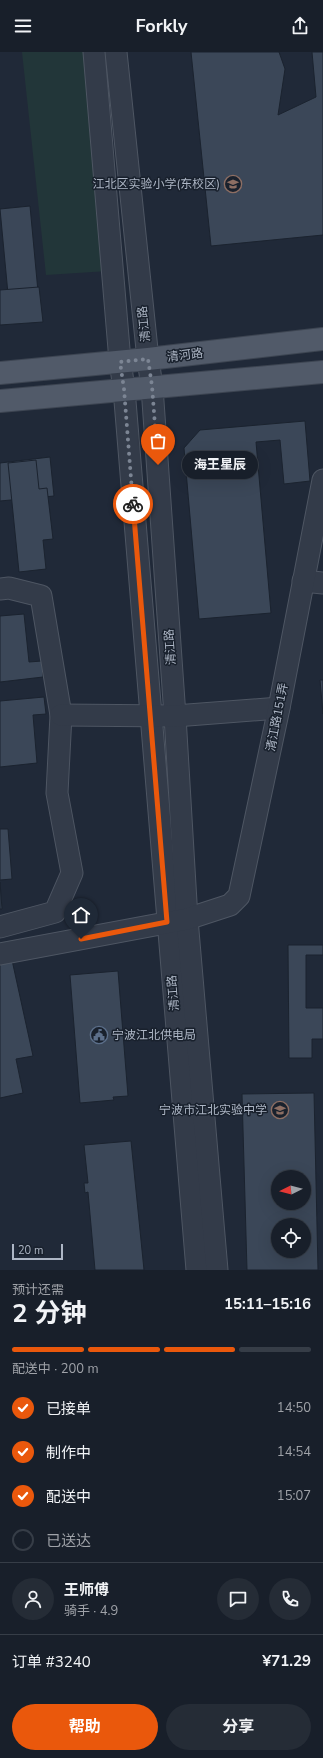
<!DOCTYPE html>
<html lang="zh">
<meta charset="utf-8">
<style>
:root{--surface:#181f2a;--page:#252c36;--text:#f1f3f6;--muted:#9fa2a8;--line:#363d47;--accent:#ea580c}
body{margin:0;font-family:"Nunito Sans","Noto Sans SC",sans-serif;background:var(--page);color:var(--text);height:100vh;display:flex;flex-direction:column;font-size:15px;white-space:nowrap}
*{box-sizing:border-box;margin:0}
p{font-size:13px;color:var(--muted)}
.icon{flex:none;width:22px;height:22px;fill:none;stroke:currentColor;stroke-width:2;stroke-linecap:round;stroke-linejoin:round}
.map{position:relative;height:1218px;overflow:hidden}
.panel{display:flex;flex-direction:column;background:var(--surface);flex:1}
.panel>*{flex:none}
.needle{width:26px;rotate:264deg}
.tools{position:absolute;left:271px;top:1118px;display:grid;gap:8px}
.tools a{display:grid;place-items:center;width:40px;height:40px;border-radius:50%;background:var(--surface);box-shadow:0 4px 16px #0002,0 0 0 1px var(--line);font-size:20px}
.scale{position:absolute;left:12px;bottom:10px;width:51px;box-sizing:border-box;padding-left:4px;border:2px solid #adb6c5;border-top:0;font-size:11px;line-height:14px;white-space:nowrap;color:#adb6c5;-webkit-text-stroke:3px #19212d;paint-order:stroke}
.pin{position:absolute;display:grid;place-items:center;width:34px;height:34px;color:#fff;margin:-41px -17px;border-radius:50% 50% 50% 0;rotate:-45deg;box-shadow:0 0 4px #0007}
.pin .icon{rotate:45deg}
.courier{position:absolute;display:grid;place-items:center;width:40px;height:40px;margin:-20px;border:3px solid #ea580c;border-radius:50%;background:#fff;color:#222;box-shadow:0 1px 5px #0007}
.bubble{position:absolute;height:28px;border-radius:14px;background:var(--surface);box-shadow:0 4px 16px #0002,0 0 0 1px var(--line);font-size:13px;font-weight:700;line-height:28px;text-align:center}
.overview em{font-style:normal;font-weight:700}
.overview div{display:flex;flex-direction:column-reverse}
.overview{display:flex;align-items:center;justify-content:space-between;height:68px;padding:0 12px}
h1{font-size:26px;font-weight:700;line-height:30px}
.bar{display:grid;grid-template-columns:repeat(4,1fr);gap:6px 4px;align-content:center;height:48px;padding:0 12px}
.bar i{height:5px;border-radius:3px;background:var(--line)}
.bar .on{background:var(--accent)}
.bar p{grid-column:span 4}
.line{display:flex;align-items:center;gap:10px;padding:0 12px;border-top:1px solid var(--line)}
.line div{flex:1}
.round{display:grid;place-items:center;flex:none;width:42px;height:42px;border-radius:21px;background:var(--page)}
ol{padding:0 12px;list-style:none}
li{display:flex;align-items:center;gap:12px;height:44px}
li p{margin-inline-start:auto}
li .icon{padding:4px;border-radius:50%;background:var(--accent);color:#fff;stroke-width:4}
li:last-child{color:var(--muted)}
li i{width:22px;height:22px;border:2px solid var(--line);border-radius:50%}
.primary-button{display:flex;gap:8px;margin-top:auto;padding:8px 12px}
.primary-button a{flex:1;height:46px;border-radius:24px;background:var(--accent);color:#fff;font-size:16px;font-weight:700;line-height:46px;text-align:center}
.primary-button a+a{background:var(--page);color:var(--text)}
header{display:flex;justify-content:space-between;align-items:center;height:52px;padding:0 12px;background:var(--surface);font-size:18px;font-weight:700}
.map>svg:first-child{display:block}
</style>
<header><svg class="icon" aria-label="menu" viewBox="0 0 24 24"><path d="M4 6h16M4 12h16M4 18h16"/></svg>Forkly<svg class="icon" aria-label="share" viewBox="0 0 24 24"><path d="M12 15V3M7 8l5-5 5 5M5 13v7h14v-7"/></svg></header>
<div class="map">
<svg width="323" height="1218" viewBox="0 0 323 1218">
<rect width="100%" height="100%" fill="#202938"/>
<polygon fill="#223639" points="22,0 88,0 108,219 46,223"/>
<g fill="#3b4758" stroke="#1b232f" fill-rule="evenodd">
<polygon points="191,0 279,0 285,17 278,63 316,45 312,0 323,0 323,183 211,194"/>
<polygon points="30,154 40,261 10,263 0,157"/>
<polygon points="39,235 43,270 0,273 0,238"/>
<polygon points="305,369 310,429 284,432 280,388 256,390 271,561 199,567 184,396 200,378"/>
<polygon points="50,405 54,444 0,449 0,411"/>
<polygon points="36,408 39,437 47,436 53,487 43,488 46,517 19,520 8,411"/>
<polygon points="24,562 29,610 42,609 43,625 0,630 0,564"/>
<polygon points="320,628 323,628 323,662"/>
<polygon points="44,645 46,662 33,663 37,711 0,715 0,649"/>
<polygon points="0,777 8,777 12,827 0,828"/>
<polygon points="0,830 2,857 0,857"/>
<polygon points="288,893 323,893 323,903 306,903 306,956 323,956 323,987 312,987 312,1006 289,1006"/>
<polygon points="12,908 33,1004 16,1007 23,1041 0,1046 0,911"/>
<polygon points="118,919 128,1044 113,1045 114,1048 80,1051 70,923"/>
<path d="M314,1041l4,177h-71l-5,-176zM278,1125h26v26h-26zM278,1173h26v26h-26z"/>
<polygon points="131,1089 144,1218 95,1218 88,1140 85,1141 84,1131 88,1131 84,1093"/>
</g>
<g fill="none" stroke-linecap="round" stroke-linejoin="round">
<defs>
<g id="minor">
<polyline points="94,0 120,309 124,337 197,1218"/>
<polyline points="116,0 148,307 152,335 175,664 187,867 217,1218"/>
<polyline points="303,529 323,531"/>
<polyline points="0,537 9,536 41,544 61,663 57,741 72,821 55,860 0,875"/>
<polyline points="61,663 175,664 279,656"/>
<polyline points="0,902 187,867 230,853 239,844 279,656 323,428"/>
</g>
<g id="major">
<polyline points="0,321 148,307 323,287"/>
<polyline points="0,349 323,320"/>
</g>
</defs>
<use href="#minor" stroke="#4e5663" stroke-width="23"/>
<use href="#major" stroke="#3d4552" stroke-width="24"/>
<use href="#minor" stroke="#333b49" stroke-width="21"/>
<use href="#major" stroke="#515a69" stroke-width="22"/>
</g>
<g fill="none" stroke-linecap="round" stroke-linejoin="round">
<polyline stroke="#7c8594" stroke-width="4" stroke-dasharray="0 7.2" points="133,452 124,337 120,310 148,307 152,334 158,413"/>
<polyline stroke="#ea580c" stroke-width="5" points="81,887 167,870 133,452"/>
</g>
<defs>
<symbol id="school-ring" viewBox="-11 -11 22 22"><circle r="9.5" fill="#19212d" stroke="#8d6e63" stroke-width="1.5"/><path d="M0-5L7-2L0 1L-7-2ZM-4 1L0 2.5L4 1V4Q0 6-4 4Z" fill="#8d6e63"/></symbol>
<symbol id="civic-ring" viewBox="-11 -11 22 22"><circle r="9.5" fill="#19212d" stroke="#5c6f8a" stroke-width="1.5"/><path d="M-.6-6.5H3V-4.5H.6V-3L4-1V1h2V6H-6V1h2V-1L-.6-3ZM-1.2 2.5V6h2.4V2.5Z" fill="#5c6f8a"/></symbol>
</defs>
<g fill-rule="evenodd">
<use href="#school-ring" x="223" y="122" width="20" height="20"/>
<use href="#civic-ring" x="89" y="973" width="20" height="20"/>
<use href="#school-ring" x="270" y="1048" width="20" height="20"/>
</g>
<g text-anchor="middle" dominant-baseline="central" stroke-width="3" stroke-linejoin="round" paint-order="stroke">
<g font-size="12" fill="#adb6c5" stroke="#19212d" text-anchor="end">
<text x="220" y="132">江北区实验小学(东校区)</text>
<text x="112" y="983" text-anchor="start">宁波江北供电局</text>
<text x="267" y="1058">宁波市江北实验中学</text>
</g>
<g font-size="12" fill="#adb6c5" stroke="#19212d">
<text transform="translate(144 272) rotate(-96)">清江路</text>
<text transform="translate(185 303) rotate(-7)">清河路</text>
<text transform="translate(170 595) rotate(-94)">清江路</text>
<text transform="translate(277 665) rotate(-79)">清江路151弄</text>
<text transform="translate(173 941) rotate(-95)">清江路</text>
</g>
</g>
</svg>
<div class="tools">
<a><svg class="needle" viewBox="-14 -14 28 28"><path d="M0-13l5 13h-10z" fill="#e53935"/><path d="M0 13l5-13h-10z" fill="#9fa2a8"/></svg></a>
<a><svg class="icon" aria-label="locate" viewBox="0 0 24 24"><circle cx="12" cy="12" r="6"/><path d="M12 2v4M12 18v4M2 12h4M18 12h4"/></svg></a>
</div>
<div class="scale">20 m</div>
<div class="pin" style="left:158px;top:413px;background:#ea580c"><svg class="icon" aria-label="bag" viewBox="0 0 24 24"><path d="M5 8h14l-1 12H6zM9 8a3 3 0 0 1 6 0"/></svg></div>
<div class="pin" style="left:81px;top:887px;background:#1f2937"><svg class="icon" aria-label="home" viewBox="0 0 24 24"><path d="M3 11l9-7 9 7M6 9v11h12V9"/></svg></div>
<div class="courier" style="left:133px;top:452px"><svg class="icon" aria-label="bike" viewBox="0 0 24 24"><circle cx="6" cy="16" r="4"/><circle cx="18" cy="16" r="4"/><path d="M6 16l4-8h5l3 8M10 8l3 8H6M13 5h3"/></svg></div>
<div class="bubble" style="left:182px;top:399px;width:76px">海王星辰</div>
</div>
<section class="panel">
<div class="overview"><div><h1>2 分钟</h1><p>预计还需</p></div><em>15:11–15:16</em></div>
<div class="bar"><i class="on"></i><i class="on"></i><i class="on"></i><i></i><p>配送中 · 200 m</p></div>
<ol>
<li><svg class="icon" aria-label="check" viewBox="0 0 24 24"><path d="M5 12l5 5 9-10"/></svg>已接单<p>14:50</p></li>
<li><svg class="icon" aria-label="check" viewBox="0 0 24 24"><path d="M5 12l5 5 9-10"/></svg>制作中<p>14:54</p></li>
<li><svg class="icon" aria-label="check" viewBox="0 0 24 24"><path d="M5 12l5 5 9-10"/></svg>配送中<p>15:07</p></li>
<li><i></i>已送达</li>
</ol>
<div class="line" style="height:72px"><a class="round"><svg class="icon" aria-label="person" viewBox="0 0 24 24"><circle cx="12" cy="8" r="4"/><path d="M4 21q1-7 8-7t8 7"/></svg></a><div><b>王师傅</b><p>骑手 · 4.9</p></div><a class="round"><svg class="icon" aria-label="chat" viewBox="0 0 24 24"><path d="M4 5h16v11H9l-5 4z"/></svg></a><a class="round"><svg class="icon" aria-label="phone" viewBox="0 0 24 24"><path d="M5 4h4l2 5-3 2q2 4 5 5l2-3 5 2v4C11 20 4 13 5 4z"/></svg></a></div>
<div class="line" style="height:52px"><div>订单 #3240</div><b>¥71.29</b></div>
<div class="primary-button"><a>帮助</a><a>分享</a></div>
</section>
